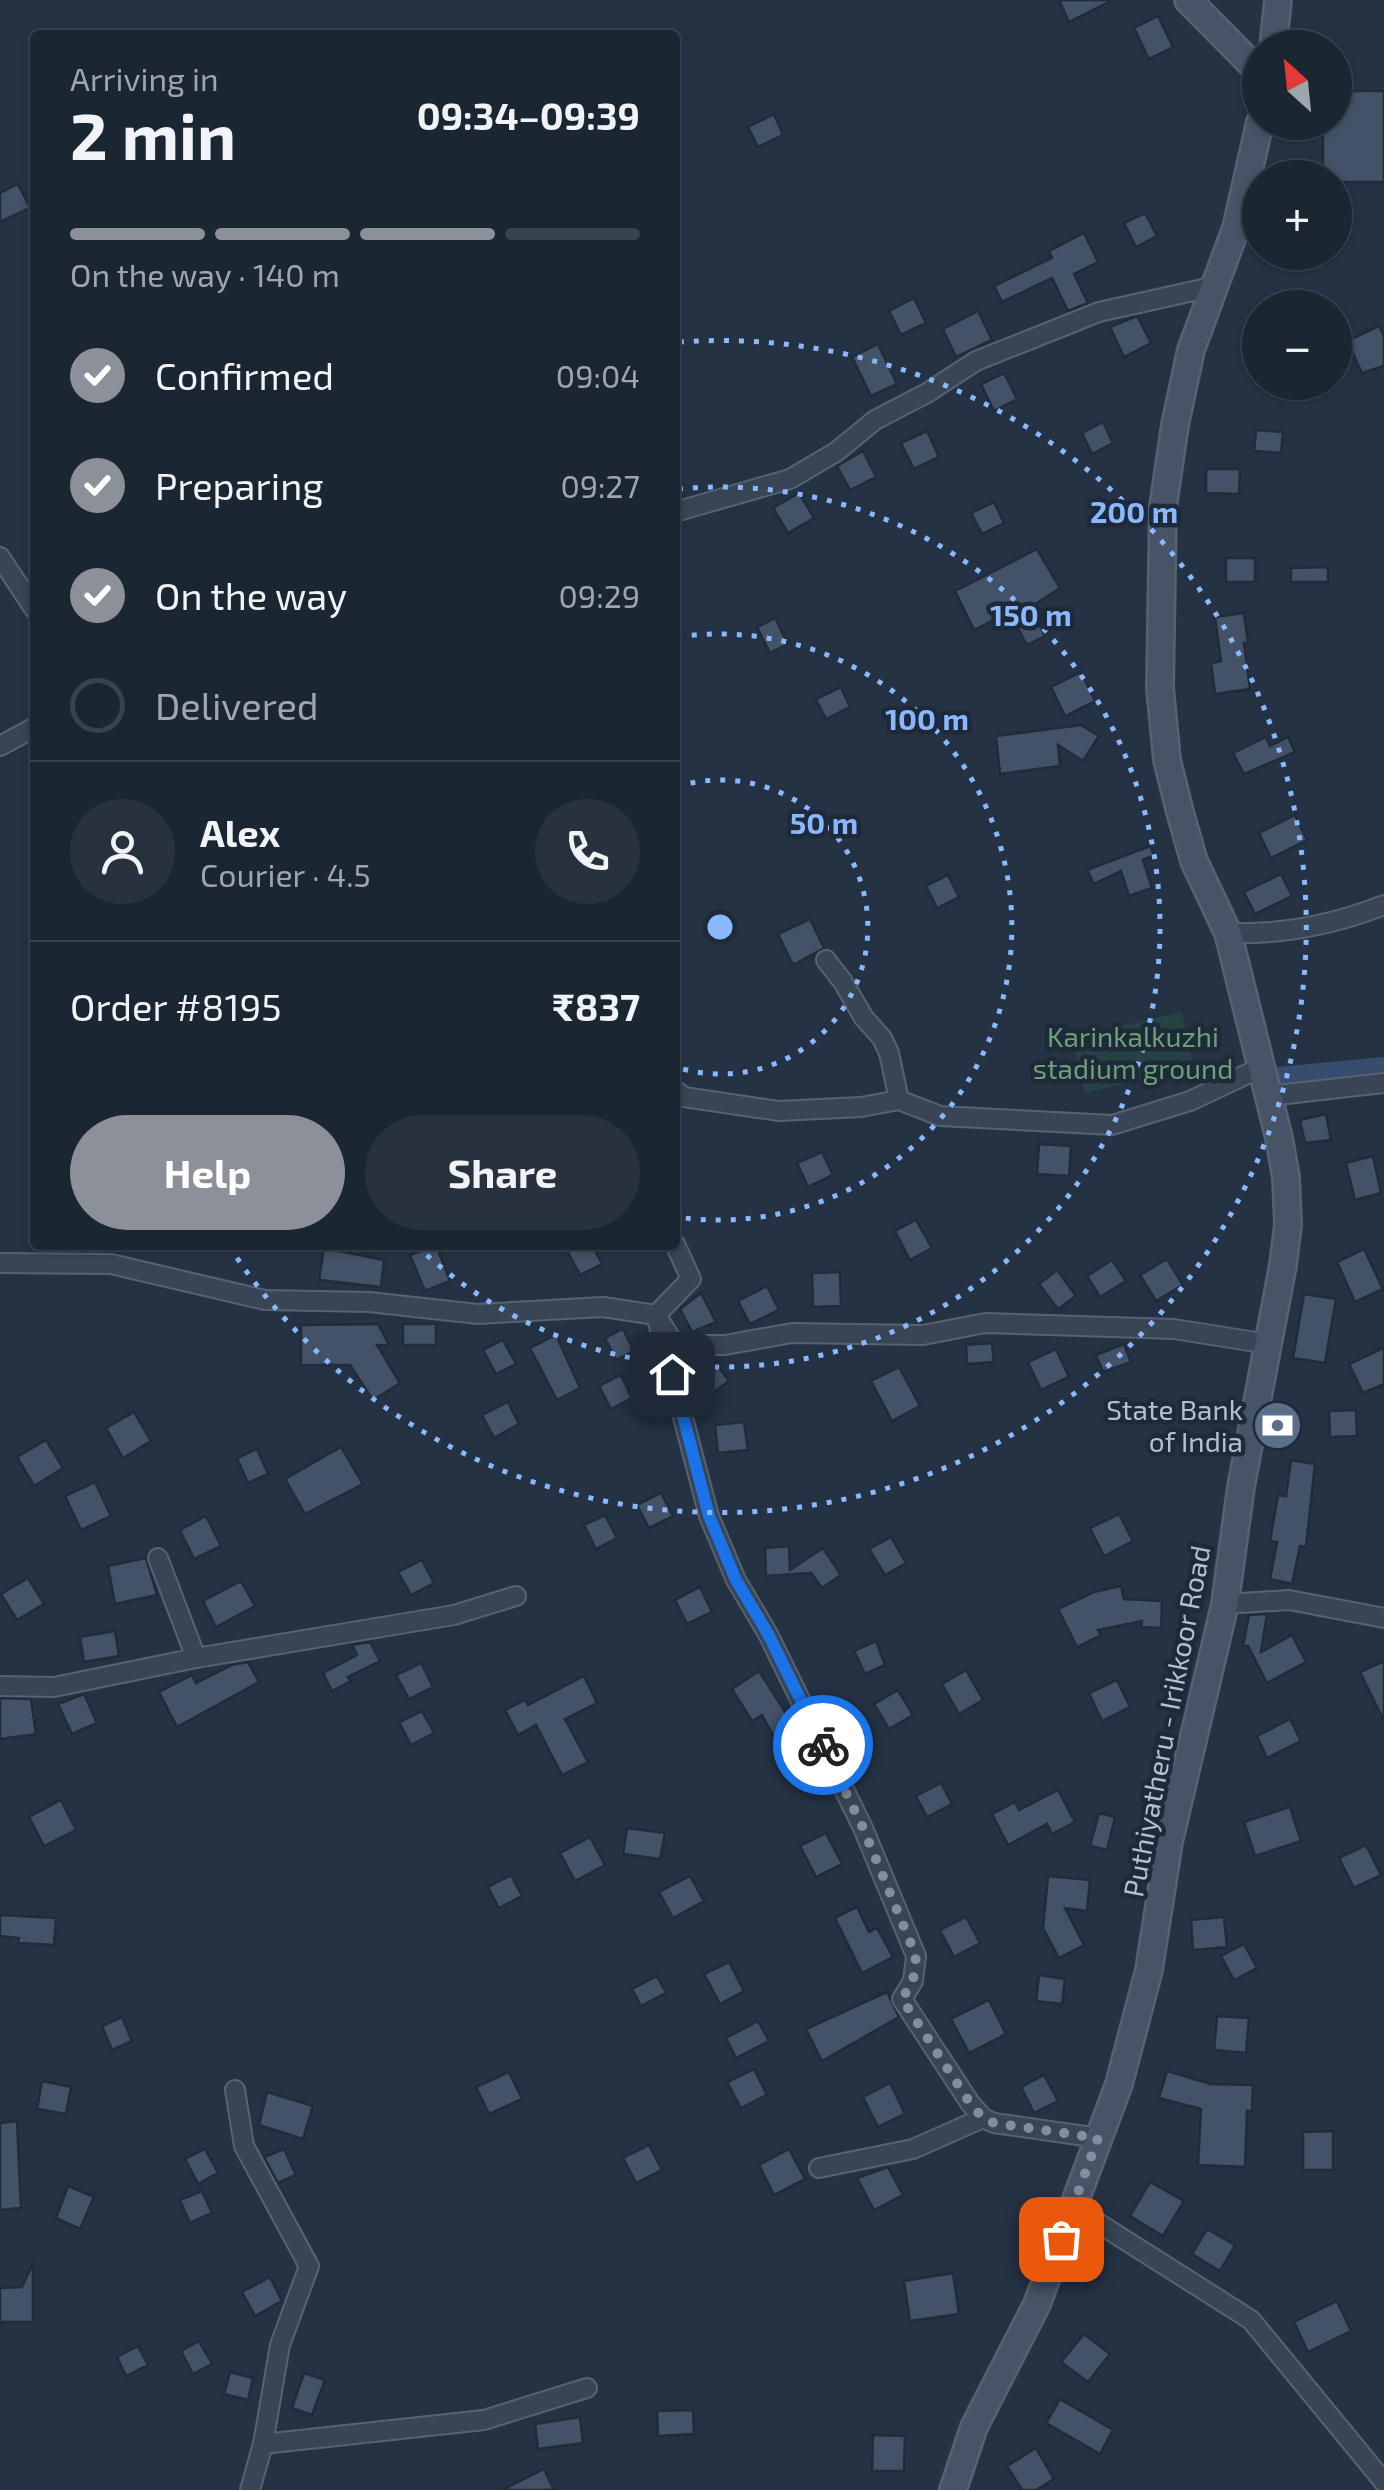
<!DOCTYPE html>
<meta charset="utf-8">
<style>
:root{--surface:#1b2633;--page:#28323f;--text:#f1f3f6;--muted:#a0a5ac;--line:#39434e;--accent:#8c9099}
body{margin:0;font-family:"Exo 2",sans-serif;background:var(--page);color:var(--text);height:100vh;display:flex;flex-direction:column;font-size:38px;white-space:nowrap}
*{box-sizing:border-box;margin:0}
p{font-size:32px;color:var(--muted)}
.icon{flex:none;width:55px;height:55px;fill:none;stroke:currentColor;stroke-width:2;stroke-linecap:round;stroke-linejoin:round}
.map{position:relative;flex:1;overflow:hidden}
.sheet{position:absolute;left:30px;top:30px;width:650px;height:1220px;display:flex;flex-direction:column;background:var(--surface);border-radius:10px;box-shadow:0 2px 8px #0004,0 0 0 2px var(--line)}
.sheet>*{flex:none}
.needle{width:65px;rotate:333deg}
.controls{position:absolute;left:1242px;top:30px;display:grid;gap:20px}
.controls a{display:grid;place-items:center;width:110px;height:110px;border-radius:50%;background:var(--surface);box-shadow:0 2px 8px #0004,0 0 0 2px var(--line);font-size:50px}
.pin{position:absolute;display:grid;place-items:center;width:85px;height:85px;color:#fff;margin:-42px;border-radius:20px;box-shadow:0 5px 15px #0006}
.courier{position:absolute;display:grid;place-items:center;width:100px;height:100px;margin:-50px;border:8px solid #1a73e8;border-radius:50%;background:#fff;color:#222;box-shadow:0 2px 12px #0007}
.head em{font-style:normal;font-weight:700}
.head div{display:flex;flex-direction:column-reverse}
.head{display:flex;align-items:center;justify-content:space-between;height:170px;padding:0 40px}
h1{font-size:65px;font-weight:700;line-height:75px}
.bar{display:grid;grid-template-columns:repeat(4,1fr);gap:15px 10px;align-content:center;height:120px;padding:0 40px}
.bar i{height:12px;border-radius:8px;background:var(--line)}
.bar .current{background:var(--accent)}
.bar p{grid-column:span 4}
.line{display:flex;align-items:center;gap:25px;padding:0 40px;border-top:2px solid var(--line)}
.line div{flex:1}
.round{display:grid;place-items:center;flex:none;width:105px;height:105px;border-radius:52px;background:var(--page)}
ol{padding:0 40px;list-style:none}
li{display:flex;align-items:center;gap:30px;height:110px}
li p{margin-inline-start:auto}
li .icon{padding:10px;border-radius:50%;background:var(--accent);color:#fff;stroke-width:4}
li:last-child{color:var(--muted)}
li i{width:55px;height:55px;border:5px solid var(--line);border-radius:50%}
.button{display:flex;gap:20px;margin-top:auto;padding:20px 40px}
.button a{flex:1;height:115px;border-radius:60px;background:var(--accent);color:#fff;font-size:40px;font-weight:700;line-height:115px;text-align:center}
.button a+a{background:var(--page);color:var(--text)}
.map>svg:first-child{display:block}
</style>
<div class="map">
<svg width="1384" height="2490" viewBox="0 0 1384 2490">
<rect width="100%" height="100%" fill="#243244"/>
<polygon fill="#264245" points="1182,1012 1194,1068 1084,1093 1072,1037"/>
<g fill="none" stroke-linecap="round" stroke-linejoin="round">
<polyline stroke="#374d6d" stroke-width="20" points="1278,1077 1384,1067"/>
</g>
<g fill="#435267" stroke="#202b3b" stroke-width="2.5">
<polygon points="1059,0 1113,0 1069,22"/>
<polygon points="1158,16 1173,47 1149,59 1134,28"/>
<polygon points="1335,91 1384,91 1384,182 1335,182 1335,178 1323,178 1323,122 1335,122"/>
<polygon points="774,114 783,135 758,147 748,127"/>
<polygon points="18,184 30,208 0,222 0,193"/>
<polygon points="1145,213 1157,236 1136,247 1124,223"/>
<polygon points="1084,233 1098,262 1074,274 1088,303 1068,311 1052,278 1002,302 994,286 1052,258 1049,251"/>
<polygon points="914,298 926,323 901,335 889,311"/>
<polygon points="978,311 992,340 956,357 943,329"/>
<polygon points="1137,316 1151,343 1124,357 1110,327"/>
<polygon points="1379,326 1384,336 1384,366 1362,373 1347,341"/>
<polygon points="878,344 897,384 871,396 852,357"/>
<polygon points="1004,373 1017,399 994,411 981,384"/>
<polygon points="1103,422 1113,443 1092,454 1082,433"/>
<polygon points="1256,430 1283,432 1281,453 1254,451"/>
<polygon points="927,431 939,457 914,469 901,443"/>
<polygon points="863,451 876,477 850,490 837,466"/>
<polygon points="1206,469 1240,469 1239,494 1206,493"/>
<polygon points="799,493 814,518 788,533 773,508"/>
<polygon points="994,502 1004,523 982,534 971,513"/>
<polygon points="1037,549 1060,588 1031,607 1045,636 1027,645 1009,612 974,630 955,591"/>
<rect x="1226" y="558" width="29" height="24"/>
<polygon points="1328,567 1328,582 1291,582 1291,568"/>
<polygon points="1244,613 1248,643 1244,643 1250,689 1215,694 1211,663 1221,661 1215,617"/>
<polygon points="775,618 788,644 770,653 757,627"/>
<polygon points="1081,672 1095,701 1065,716 1051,687"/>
<polygon points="841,687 850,707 826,719 816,699"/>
<polygon points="1081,725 1099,736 1083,761 1058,745 1060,766 1000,774 996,736"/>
<polygon points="1266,737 1270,746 1288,737 1295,752 1244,774 1233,753"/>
<polygon points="1295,815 1307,840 1271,858 1259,833"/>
<polygon points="1150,846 1154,855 1143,860 1152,888 1129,896 1121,871 1094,884 1087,870"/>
<polygon points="1281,874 1292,896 1255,914 1244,892"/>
<polygon points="948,875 959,897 937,908 926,886"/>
<polygon points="810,919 824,948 793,965 778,934"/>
<polygon points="1326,1114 1331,1140 1305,1143 1300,1120"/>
<polygon points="1039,1144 1071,1146 1069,1176 1037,1174"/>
<polygon points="822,1152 833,1175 808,1187 797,1163"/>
<polygon points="1373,1156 1381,1193 1355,1200 1346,1163"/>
<polygon points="916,1220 932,1248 910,1260 895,1231"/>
<polygon points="436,1245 450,1281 425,1291 410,1255"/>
<polygon points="564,1245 592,1245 602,1264 580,1275"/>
<polygon points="324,1248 384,1260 381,1287 319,1280"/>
<polygon points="1364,1249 1383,1289 1355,1302 1337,1262"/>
<polygon points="1167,1259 1183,1285 1156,1301 1140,1275"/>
<polygon points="1112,1260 1126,1281 1100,1297 1087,1276"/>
<polygon points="1057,1270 1076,1296 1058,1309 1039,1284"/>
<polygon points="840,1272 841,1306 813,1307 812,1273"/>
<polygon points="767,1286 779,1310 750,1324 738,1301"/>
<polygon points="701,1293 716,1322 692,1332 680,1309"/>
<polygon points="1304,1294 1336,1299 1325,1363 1293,1358"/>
<polygon points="378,1324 389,1345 377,1345 400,1383 373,1400 350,1365 301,1365 301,1325"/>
<rect x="403" y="1324" width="33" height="21"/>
<polygon points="623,1329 634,1351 616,1360 605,1338"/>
<polygon points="556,1335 580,1388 557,1400 530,1348"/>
<polygon points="503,1340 516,1364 496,1374 483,1350"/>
<polygon points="992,1343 994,1362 967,1364 966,1345"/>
<polygon points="1124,1344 1131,1362 1103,1372 1096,1355"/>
<polygon points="1384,1348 1384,1384 1363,1393 1349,1364"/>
<polygon points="1056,1349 1069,1377 1041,1390 1028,1362"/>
<polygon points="715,1362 729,1381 710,1395 696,1375"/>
<polygon points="899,1367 920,1406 892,1421 871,1381"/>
<polygon points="621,1375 632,1398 611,1409 599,1386"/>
<polygon points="508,1402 519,1424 494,1438 482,1415"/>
<polygon points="1356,1410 1357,1436 1330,1437 1329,1411"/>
<polygon points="134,1412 151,1441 123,1458 106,1428"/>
<polygon points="744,1422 748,1450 718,1453 715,1425"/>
<polygon points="46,1440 63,1468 34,1486 17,1457"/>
<polygon points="341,1447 363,1484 305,1514 285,1479"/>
<polygon points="257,1449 268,1474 248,1483 237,1458"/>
<polygon points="1291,1460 1315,1464 1306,1547 1300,1546 1292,1584 1270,1579 1277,1542 1270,1541 1278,1495 1286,1496"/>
<polygon points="95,1482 111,1516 81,1530 65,1496"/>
<polygon points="661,1493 673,1516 649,1528 637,1505"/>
<polygon points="1119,1514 1133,1541 1104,1556 1090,1528"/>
<polygon points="605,1515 617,1538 596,1549 584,1525"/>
<polygon points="206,1516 221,1546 194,1559 180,1530"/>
<polygon points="891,1537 906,1563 885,1575 869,1549"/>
<polygon points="789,1546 790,1570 823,1548 841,1575 822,1588 811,1573 766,1576 765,1548"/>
<polygon points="146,1558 157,1595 115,1604 108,1566"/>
<polygon points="422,1560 434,1583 411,1595 398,1572"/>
<polygon points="28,1578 44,1604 17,1620 1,1594"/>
<polygon points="241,1581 255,1606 216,1627 203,1601"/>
<polygon points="1121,1586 1124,1599 1162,1601 1161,1628 1141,1627 1142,1621 1098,1630 1101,1635 1077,1647 1058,1609 1094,1592"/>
<polygon points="700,1587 712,1612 687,1624 675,1600"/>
<polygon points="1267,1614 1261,1652 1292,1635 1306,1662 1267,1683 1248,1646 1243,1646 1249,1615"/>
<polygon points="115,1631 119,1656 84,1662 80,1637"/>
<polygon points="876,1641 885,1665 865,1674 854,1651"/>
<polygon points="370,1642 380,1661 348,1677 351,1681 332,1691 323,1673 357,1655 352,1645"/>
<polygon points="1384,1661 1384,1721 1360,1672"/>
<polygon points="248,1662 259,1682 177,1727 159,1692 192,1675 196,1683 232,1665"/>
<polygon points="421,1663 433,1687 409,1699 396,1675"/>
<polygon points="966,1670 983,1700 959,1714 942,1684"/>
<polygon points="759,1671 789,1718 794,1715 818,1769 793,1782 783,1763 787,1761 762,1715 752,1721 732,1689"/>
<polygon points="584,1676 597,1703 565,1719 588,1762 562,1775 536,1725 518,1735 505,1710 525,1700 528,1705"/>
<polygon points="1117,1680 1130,1707 1102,1721 1089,1693"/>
<polygon points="898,1690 913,1715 889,1729 874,1704"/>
<polygon points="84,1694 97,1723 72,1734 58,1704"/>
<polygon points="0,1698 31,1699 36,1734 0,1739"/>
<polygon points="422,1711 434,1733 411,1745 399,1722"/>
<polygon points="1290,1719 1301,1741 1267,1758 1257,1736"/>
<polygon points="941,1783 952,1804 927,1817 916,1796"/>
<polygon points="1058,1790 1075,1822 1052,1834 1047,1824 1008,1845 992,1814 1015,1802 1019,1810"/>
<polygon points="61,1800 76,1830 44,1846 29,1817"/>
<polygon points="1290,1807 1301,1841 1255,1856 1244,1822"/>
<polygon points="1099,1813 1115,1817 1107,1850 1090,1846"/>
<polygon points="627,1828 665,1833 660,1859 623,1854"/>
<polygon points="826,1833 842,1864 816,1877 800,1846"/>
<polygon points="590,1837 605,1865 575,1881 560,1853"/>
<polygon points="1366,1845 1381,1875 1354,1888 1339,1858"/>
<polygon points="511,1875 522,1896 499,1908 488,1887"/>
<polygon points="690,1876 704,1901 673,1918 659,1892"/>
<polygon points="1048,1876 1090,1880 1087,1911 1065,1908 1084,1945 1059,1958 1043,1928"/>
<polygon points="857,1907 869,1932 877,1928 893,1957 862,1973 835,1918"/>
<polygon points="0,1915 56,1918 54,1945 18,1943 19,1938 0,1936"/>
<polygon points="966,1917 980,1943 954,1957 940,1930"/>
<polygon points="1224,1917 1227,1947 1193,1950 1191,1920"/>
<polygon points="1244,1944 1257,1968 1234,1980 1221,1956"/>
<polygon points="729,1962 744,1991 720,2004 704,1974"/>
<polygon points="1039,1975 1065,1979 1062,2004 1036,2001"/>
<polygon points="657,1976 666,1993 641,2006 632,1989"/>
<polygon points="887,1992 899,2017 822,2061 806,2029"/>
<polygon points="989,2000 1006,2034 969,2053 951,2019"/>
<polygon points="1217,2016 1249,2018 1246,2053 1214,2050"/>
<polygon points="122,2017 132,2041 112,2050 102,2026"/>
<polygon points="758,2021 769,2041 736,2058 726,2038"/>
<polygon points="754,2069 767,2095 741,2108 727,2082"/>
<polygon points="1167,2071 1211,2084 1253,2085 1252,2111 1247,2111 1245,2167 1198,2165 1201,2109 1159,2098"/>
<polygon points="509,2072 522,2099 489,2114 476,2087"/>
<polygon points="1044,2075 1058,2101 1034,2113 1021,2087"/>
<polygon points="42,2081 71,2087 66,2114 37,2109"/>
<polygon points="890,2083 905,2114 878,2127 863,2097"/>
<polygon points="267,2092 313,2106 303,2139 259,2125"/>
<polygon points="17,2121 21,2208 0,2210 0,2123"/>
<polygon points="1333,2131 1333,2170 1303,2170 1303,2132"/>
<polygon points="649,2145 662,2170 636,2183 623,2158"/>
<polygon points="205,2149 218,2173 198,2184 185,2159"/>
<polygon points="284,2149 296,2175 278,2183 264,2157"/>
<polygon points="789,2149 805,2179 774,2195 759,2165"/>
<polygon points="888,2167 903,2195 874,2210 857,2178"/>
<polygon points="1150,2182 1184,2201 1163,2236 1130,2216"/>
<polygon points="68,2186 94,2197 80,2229 56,2218"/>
<polygon points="202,2191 212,2213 190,2223 180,2200"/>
<polygon points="1207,2229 1235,2245 1220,2271 1192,2254"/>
<polygon points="33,2263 33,2322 0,2322 0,2288 22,2287"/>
<polygon points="953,2273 959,2314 910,2321 904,2281"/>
<polygon points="270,2277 282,2301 255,2316 242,2292"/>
<polygon points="1337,2301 1351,2331 1308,2352 1294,2322"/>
<polygon points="1084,2334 1110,2354 1088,2382 1061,2362"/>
<polygon points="199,2341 212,2364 193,2374 181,2351"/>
<polygon points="138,2346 148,2365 126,2376 117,2357"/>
<polygon points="230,2372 253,2378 248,2400 224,2394"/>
<polygon points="304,2373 325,2380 312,2415 292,2408"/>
<polygon points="1060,2399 1113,2430 1100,2454 1046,2423"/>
<polygon points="693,2410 694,2434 658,2436 657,2411"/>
<polygon points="580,2417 583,2443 538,2449 535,2424"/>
<polygon points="873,2435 905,2436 904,2471 872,2471"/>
<polygon points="1036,2448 1054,2479 1036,2490 1022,2490 1007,2466"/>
<polygon points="544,2469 554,2490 502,2490"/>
</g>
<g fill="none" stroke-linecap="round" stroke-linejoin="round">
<defs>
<g id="minor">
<polyline points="675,512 790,479 836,452 875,420 927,393 976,361 1099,312 1216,286"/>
<polyline points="0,557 35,610"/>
<polyline points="0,746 35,727"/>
<path d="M1228,933c55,2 105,-8 156,-28"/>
<polyline points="826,960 843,982 864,1018 882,1038 889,1053 899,1100"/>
<polyline points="675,1090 684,1097 779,1111 861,1107 899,1100 940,1116 1112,1125 1190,1101 1260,1068"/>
<polyline points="1269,1096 1384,1083"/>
<polyline points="675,1244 691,1279 656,1315 709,1516 736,1580 768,1634 863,1828 916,1956 913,1981 902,1999 970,2103 983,2118 994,2123 1099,2138"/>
<polyline points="0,1263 111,1264 265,1300 369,1302 478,1314 603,1307 656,1315 675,1345 725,1345 792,1333 923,1335 985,1323 1174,1329 1268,1344"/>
<polyline points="158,1558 196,1658"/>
<polyline points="1225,1604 1289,1600 1384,1618"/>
<polyline points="0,1686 54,1687 196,1658 454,1615 516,1596"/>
<polyline points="235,2090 244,2146 309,2266 280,2345 263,2444 250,2490"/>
<polyline points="819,2168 913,2149 983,2118"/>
<polyline points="1073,2207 1251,2320 1384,2482"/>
<polyline points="263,2444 484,2420 587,2388"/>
</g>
<g id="secondary">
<polyline points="1188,0 1260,73"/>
<polyline points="1273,48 1278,0"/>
<polyline points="953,2490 974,2427 1037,2304 1119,2084 1149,1970 1169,1842 1225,1604 1241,1487 1283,1265 1288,1225 1286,1177 1279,1138 1228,933 1194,861 1180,812 1167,760 1160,688 1163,507 1175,425 1191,350 1236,228 1260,122"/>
</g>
</defs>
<use href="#minor" stroke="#576271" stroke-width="22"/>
<use href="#secondary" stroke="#576271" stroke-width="30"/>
<use href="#minor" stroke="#394454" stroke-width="18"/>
<use href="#secondary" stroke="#475367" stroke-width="25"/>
</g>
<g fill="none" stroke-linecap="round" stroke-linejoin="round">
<polyline stroke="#838e9d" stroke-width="10" stroke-dasharray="0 18" points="823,1745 863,1828 916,1956 913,1981 902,1999 970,2103 983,2118 994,2123 1098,2138 1061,2239"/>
<polyline stroke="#1a73e8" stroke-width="12" points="672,1374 709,1516 736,1580 768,1634 823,1745"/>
</g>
<g fill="none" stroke="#8ab8ff" stroke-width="5" stroke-dasharray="5 10">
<path d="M676 787A147 147 0 1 1 676 1067"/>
<path d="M677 637A293 293 0 1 1 677 1217"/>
<path d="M678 489A440 440 0 1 1 417 1246"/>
<path d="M679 342A586 586 0 1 1 229 1246"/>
</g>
<defs>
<symbol id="bank-disc" viewBox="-11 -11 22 22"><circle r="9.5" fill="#5c6f8a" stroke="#1e2939"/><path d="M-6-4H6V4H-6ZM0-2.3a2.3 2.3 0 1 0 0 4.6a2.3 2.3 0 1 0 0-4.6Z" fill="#fff"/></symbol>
</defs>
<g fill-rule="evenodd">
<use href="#bank-disc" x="1250" y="1398" width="55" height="55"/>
</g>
<g text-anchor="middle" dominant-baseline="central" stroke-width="9" stroke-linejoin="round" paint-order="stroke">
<g font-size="28" fill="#6ba077" stroke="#1e2939">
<text x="1133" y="1036">Karinkalkuzhi<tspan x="1133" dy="32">stadium ground</tspan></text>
</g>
<g font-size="28" fill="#b6bfcd" stroke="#1e2939" text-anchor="end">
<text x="1243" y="1409">State Bank<tspan x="1243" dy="32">of India</tspan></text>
</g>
<g font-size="28" fill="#b6bfcd" stroke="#1e2939">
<text transform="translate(1166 1721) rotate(-79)">Puthiyatheru - Irikkoor Road</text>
</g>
</g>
<circle cx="720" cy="927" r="15" fill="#8ab8ff" stroke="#1e2939" stroke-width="5"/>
<g font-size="30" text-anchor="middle" font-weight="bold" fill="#8ab8ff" stroke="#1e2939" stroke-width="9" stroke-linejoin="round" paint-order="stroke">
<text x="1134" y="523">200 m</text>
<text x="1031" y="626">150 m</text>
<text x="927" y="730">100 m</text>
<text x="824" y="834">50 m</text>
</g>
</svg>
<div class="controls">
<a><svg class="needle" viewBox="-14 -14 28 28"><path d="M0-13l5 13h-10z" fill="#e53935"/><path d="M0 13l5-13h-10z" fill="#a0a5ac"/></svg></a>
<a>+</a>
<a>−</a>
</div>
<div class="pin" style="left:1061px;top:2239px;background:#ea580c"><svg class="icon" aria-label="bag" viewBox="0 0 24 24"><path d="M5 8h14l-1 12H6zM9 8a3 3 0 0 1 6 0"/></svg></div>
<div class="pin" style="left:672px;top:1374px;background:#1f2937"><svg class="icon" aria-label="home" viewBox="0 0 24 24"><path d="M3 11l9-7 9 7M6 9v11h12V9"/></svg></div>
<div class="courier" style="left:823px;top:1745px"><svg class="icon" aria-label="bike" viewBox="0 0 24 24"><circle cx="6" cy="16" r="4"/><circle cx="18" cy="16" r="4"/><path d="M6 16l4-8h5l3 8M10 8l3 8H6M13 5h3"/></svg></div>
<section class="sheet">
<div class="head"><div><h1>2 min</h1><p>Arriving in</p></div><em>09:34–09:39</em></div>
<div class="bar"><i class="current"></i><i class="current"></i><i class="current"></i><i></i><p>On the way · 140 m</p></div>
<ol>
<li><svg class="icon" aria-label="check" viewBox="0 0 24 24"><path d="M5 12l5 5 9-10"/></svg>Confirmed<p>09:04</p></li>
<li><svg class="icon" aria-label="check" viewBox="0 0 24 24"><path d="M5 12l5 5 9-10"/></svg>Preparing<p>09:27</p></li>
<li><svg class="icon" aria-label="check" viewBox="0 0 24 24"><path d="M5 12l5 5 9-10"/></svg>On the way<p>09:29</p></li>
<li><i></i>Delivered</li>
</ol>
<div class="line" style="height:180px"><a class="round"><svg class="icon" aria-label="person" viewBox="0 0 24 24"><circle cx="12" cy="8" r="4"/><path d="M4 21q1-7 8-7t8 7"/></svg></a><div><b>Alex</b><p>Courier · 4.5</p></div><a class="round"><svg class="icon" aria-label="phone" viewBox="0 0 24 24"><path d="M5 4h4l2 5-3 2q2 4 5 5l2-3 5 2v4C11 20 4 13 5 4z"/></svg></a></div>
<div class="line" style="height:130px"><div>Order #8195</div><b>₹837</b></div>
<div class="button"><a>Help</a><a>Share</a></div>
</section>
</div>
